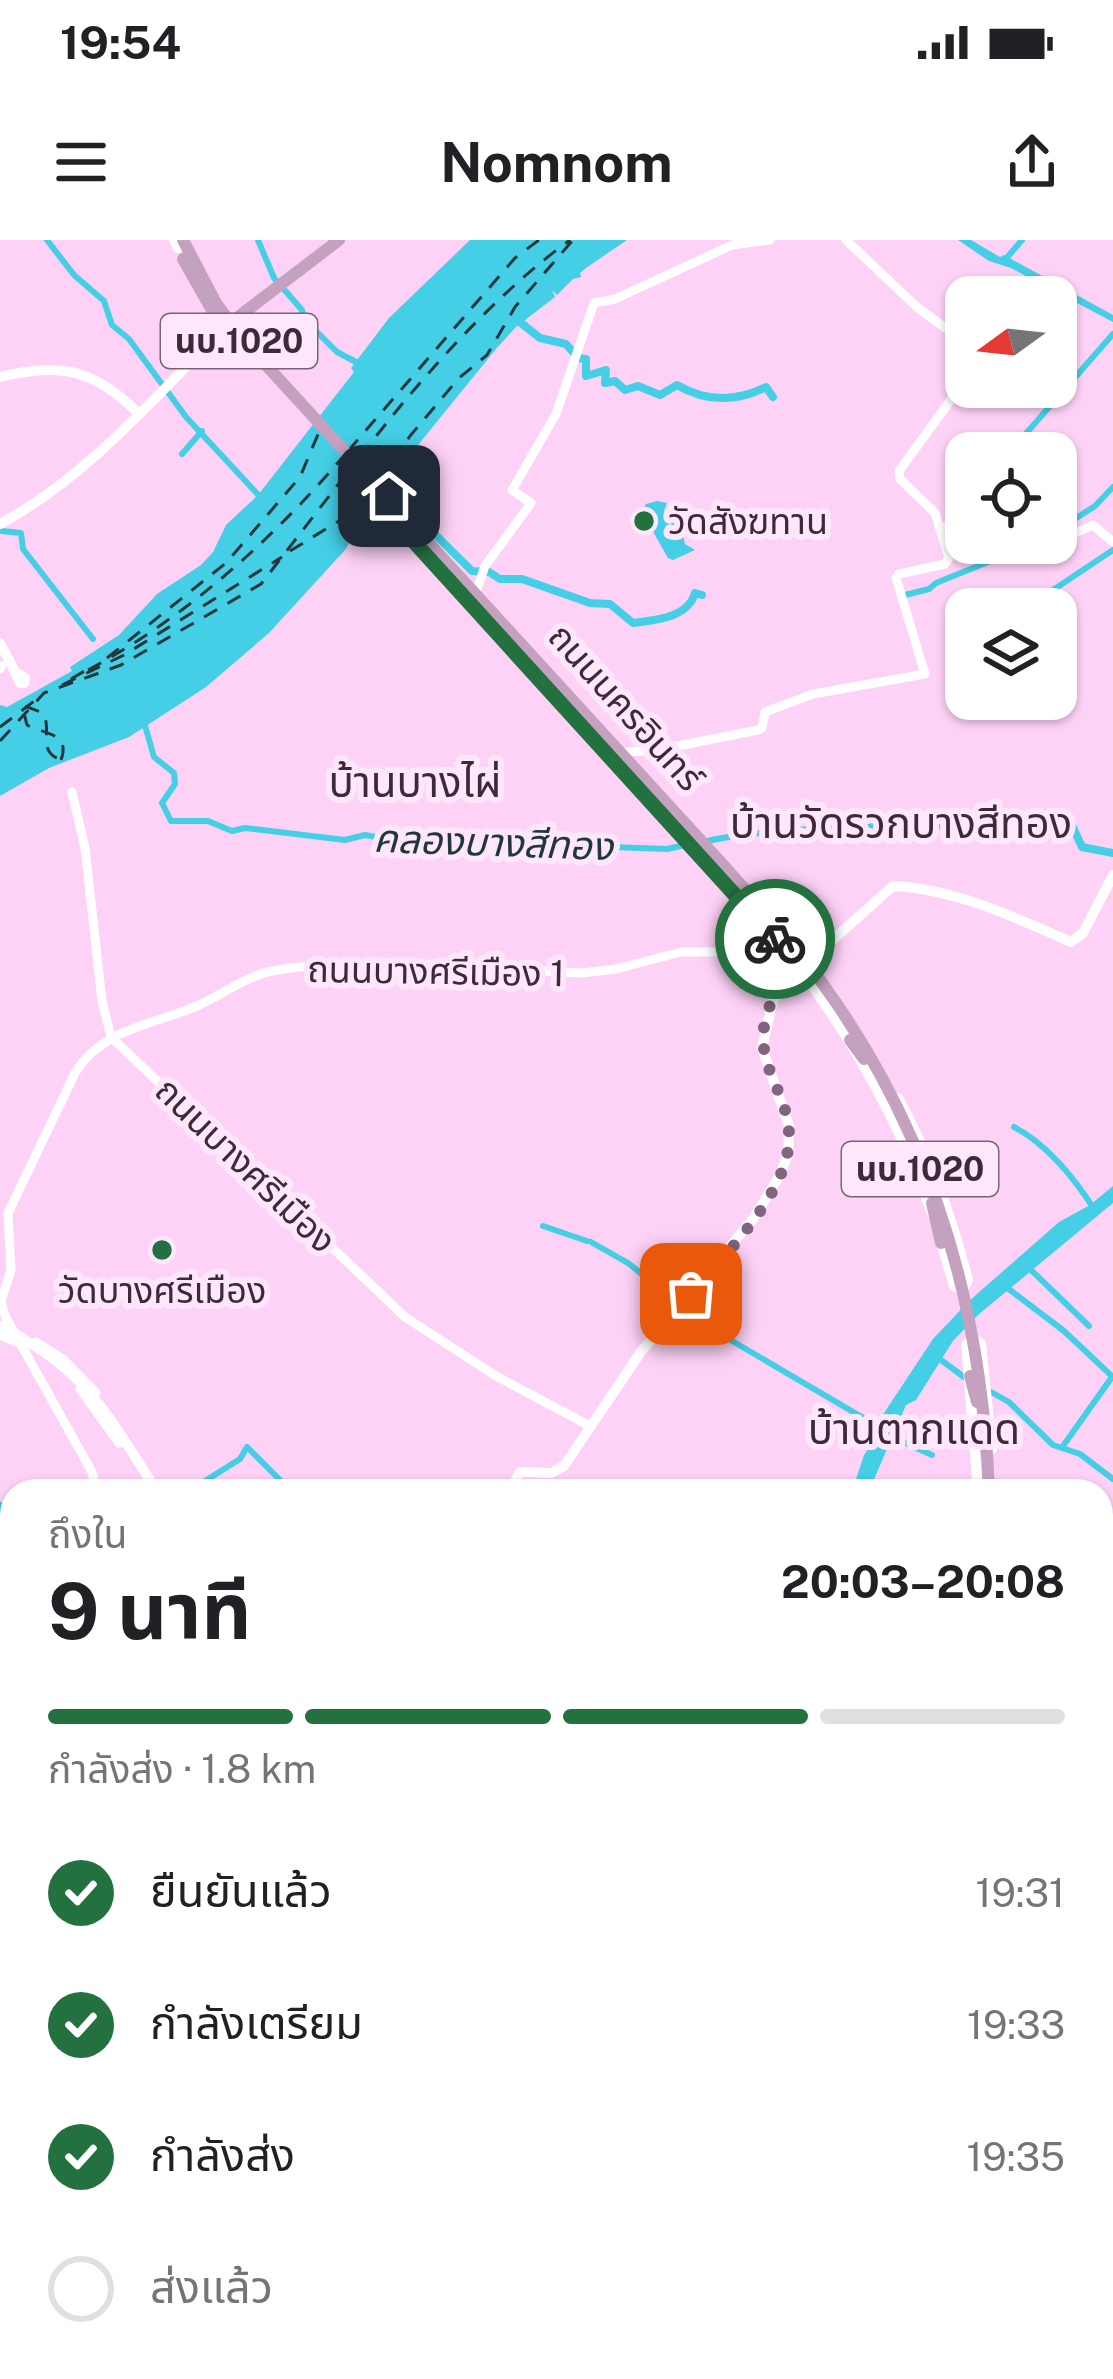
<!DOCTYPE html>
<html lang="th">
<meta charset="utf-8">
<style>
:root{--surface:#fff;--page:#f6f6f6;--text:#202124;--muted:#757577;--line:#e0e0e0;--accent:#247140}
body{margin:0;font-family:"Public Sans","Noto Sans Thai",sans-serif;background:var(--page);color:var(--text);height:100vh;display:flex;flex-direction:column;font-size:45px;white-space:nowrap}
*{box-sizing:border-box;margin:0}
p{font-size:39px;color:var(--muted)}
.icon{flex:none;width:66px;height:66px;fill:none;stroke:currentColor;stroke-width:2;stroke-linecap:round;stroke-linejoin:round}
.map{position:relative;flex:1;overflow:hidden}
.side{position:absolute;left:0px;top:1239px;width:1113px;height:900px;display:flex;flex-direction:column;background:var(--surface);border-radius:36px 36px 0 0;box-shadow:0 3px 9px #0004}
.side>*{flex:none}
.needle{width:78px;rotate:255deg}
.fabs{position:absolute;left:945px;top:36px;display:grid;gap:24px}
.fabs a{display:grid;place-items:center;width:132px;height:132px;border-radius:24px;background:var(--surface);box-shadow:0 3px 9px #0004;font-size:60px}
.pin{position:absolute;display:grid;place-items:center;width:102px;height:102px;color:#fff;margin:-51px;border-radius:24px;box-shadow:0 6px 18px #0006}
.courier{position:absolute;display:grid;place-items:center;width:120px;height:120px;margin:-60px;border:9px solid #247140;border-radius:50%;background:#fff;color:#222;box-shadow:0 3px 15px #0007}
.overview em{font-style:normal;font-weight:700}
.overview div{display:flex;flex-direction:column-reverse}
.overview{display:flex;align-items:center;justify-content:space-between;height:204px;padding:0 48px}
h1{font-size:78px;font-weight:700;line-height:90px}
.bar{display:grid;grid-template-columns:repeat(4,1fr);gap:18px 12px;align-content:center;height:144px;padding:0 48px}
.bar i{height:15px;border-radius:9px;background:var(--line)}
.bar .selected{background:var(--accent)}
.bar p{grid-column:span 4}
ol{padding:0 48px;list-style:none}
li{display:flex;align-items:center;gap:36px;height:132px}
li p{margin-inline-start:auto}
li .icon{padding:12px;border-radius:50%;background:var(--accent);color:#fff;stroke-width:4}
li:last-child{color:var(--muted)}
li i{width:66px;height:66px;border:6px solid var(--line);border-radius:50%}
.status{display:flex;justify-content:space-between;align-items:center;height:84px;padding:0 60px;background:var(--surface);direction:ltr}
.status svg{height:33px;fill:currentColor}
header{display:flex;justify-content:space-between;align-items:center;height:156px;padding:0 48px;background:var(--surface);font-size:54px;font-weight:700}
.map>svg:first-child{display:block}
</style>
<div class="status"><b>19:54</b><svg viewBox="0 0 49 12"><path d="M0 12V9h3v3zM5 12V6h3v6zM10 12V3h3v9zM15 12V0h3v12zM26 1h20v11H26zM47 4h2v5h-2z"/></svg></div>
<header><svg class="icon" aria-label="menu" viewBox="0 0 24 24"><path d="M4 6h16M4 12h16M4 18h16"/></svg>Nomnom<svg class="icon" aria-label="share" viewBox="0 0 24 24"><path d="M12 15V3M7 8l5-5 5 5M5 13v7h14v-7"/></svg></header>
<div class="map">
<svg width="1113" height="2139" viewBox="0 0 1113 2139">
<rect width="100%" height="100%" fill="#fed2f7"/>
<g fill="#44cfe7">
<polygon points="470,0 627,0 586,28 580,33 581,37 573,39 557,55 552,50 555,57 516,87 496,109 388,242 390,250 368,271 345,310 269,393 206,447 129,497 49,528 0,556 0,465 7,467 72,431 70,427 119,395 157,354 201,325 213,312 226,285 258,255 354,132 351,128 389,78"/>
<polygon points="958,0 971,0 1000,17 1004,15 1113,75 1113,82 1011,28 989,21"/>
<polygon points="657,261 667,263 664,271 681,286 685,304 695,310 673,320 668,318 642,272 646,264"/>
<polygon points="1113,946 1113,963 978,1075 953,1101 916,1160 906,1165 869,1251 852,1251 864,1215 881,1189 878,1182 933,1099 969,1061 1059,982 1090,965"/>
</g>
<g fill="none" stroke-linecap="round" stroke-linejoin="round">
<polyline stroke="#44cfe7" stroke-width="3" points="744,2128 744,2127"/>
<g stroke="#44cfe7" stroke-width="6">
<polyline points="47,0 74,35 104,61 112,85 129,99 186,177 263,260"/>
<polyline points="258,0 274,38 302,70 304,79 337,112 358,123"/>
<polyline points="1004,21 1022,0"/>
<polyline points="1009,213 1113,94"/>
<polyline points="182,214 202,191"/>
<polyline points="952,263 966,253"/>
<polyline points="1,291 21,293 23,309 93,399"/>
<polyline points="1056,291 1095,266 1113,247"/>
<polyline points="901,356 929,349 936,343 1035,303"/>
<polyline points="1044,356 1113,310"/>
<polyline points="144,482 154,517 174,533 175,544 162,563 171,581 208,581 232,591 245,588 345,600 365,595 386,599 667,609 690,604"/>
<path d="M703,602c64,-15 131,-12 197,-18"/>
<path d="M1014,887c32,16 61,52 80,82"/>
<polyline points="543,986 587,1001"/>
<polyline points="591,1002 628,1023 705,1085 884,1190"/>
<polyline points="1028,1027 1089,1086"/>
<polyline points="1006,1047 1064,1091 1113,1137"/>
<polyline points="937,1117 968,1140"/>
<polyline points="991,1152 1009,1162 1053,1205 1080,1214 1113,1239"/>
<polyline points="886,1194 932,1215"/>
<polyline points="1063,1206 1112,1137"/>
<polyline points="189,1251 240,1219 247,1207 291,1251"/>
<polyline points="1101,1379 1113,1385"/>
<polyline points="1101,2009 1113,2008"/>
<polyline points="1084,2127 1113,2127"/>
<polyline points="1042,2135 1079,2127"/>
</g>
<g stroke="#44cfe7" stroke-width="8">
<path d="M516,79l24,19 26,6 12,14 8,1v17l20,-6 -1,13 10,-2 10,9 13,-4 22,9 17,-10c29,17 59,17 89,2l7,10"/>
<path d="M386,246l86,85 17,1 11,7h22l68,24 20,1 23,19c22,-3 55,-5 62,-30l7,2"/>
<polyline points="900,584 985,586 1005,578 1028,586 1046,573 1071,583 1082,607 1113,613"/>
<polyline points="0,1266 12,1293"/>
<polyline points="1101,1579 1113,1582"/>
<polyline points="0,1821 12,1773"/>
</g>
<g stroke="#20373b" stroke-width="3" stroke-dasharray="15 12" stroke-linecap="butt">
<polyline points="348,211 515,18 539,0"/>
<path d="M360,217c57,-75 134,-162 210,-217"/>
<polyline points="378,244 410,196 459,138 487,115 515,67 573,0"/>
<polyline points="290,311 370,262 374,253"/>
<polyline points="107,418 226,323 300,237 319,192"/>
<path d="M88,430c97,-52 183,-129 254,-212"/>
<polyline points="71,439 88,429"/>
<polyline points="62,445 124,415 282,317"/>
<polyline points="0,487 37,459"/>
<polyline points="0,501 44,453 121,425 261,344 354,224"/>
<path d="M61,520c10,-27 -17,-26 -34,-35l-5,-20 21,8c10,18 -7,38 18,47"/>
</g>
<g stroke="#fff" stroke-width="9">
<polyline points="846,0 918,68 966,103"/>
<polyline points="1056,271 1073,294 1093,285 1113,302"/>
<polyline points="941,289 966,273"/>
<polyline points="477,349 485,326 531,263 512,250 556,174 594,63 615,59 732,5 770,0"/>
<polyline points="626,512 658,510 758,490 762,488 765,472 813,454 925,434 896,338 899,334 945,324 949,318 935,273 900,239 899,231 966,139"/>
<polyline points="72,552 85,608 102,761 111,797 405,1077 496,1136 590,1186"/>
<polyline points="0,1095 18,1103"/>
<polyline points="36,1102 63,1119 96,1153"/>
<polyline points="80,1149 119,1203"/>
<path d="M97,1251l-5,-19 -87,-156 -4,-15 10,-31 -3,-57 67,-140c24,-40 68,-47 109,-62 31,-10 60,-36 93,-41 99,-15 204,-1 304,3l35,-4 65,-17h106"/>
<polyline points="1101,1532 1113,1535"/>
<polyline points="1101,1908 1113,1935"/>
</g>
<g stroke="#fff" stroke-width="10">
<polyline points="174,0 178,8"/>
<path d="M0,137c60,-15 94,-8 138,36"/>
<path d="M384,259l2,12 412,455c56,76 102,157 134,247"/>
<path d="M0,284c87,-47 155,-127 224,-196"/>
<polyline points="0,403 15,432 25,438 24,443 20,443 15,432"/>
<polyline points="0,428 1,426"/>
<path d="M898,858c31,56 54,119 70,182l-5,9"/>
<polyline points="939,996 954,1046 963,1049"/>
<path d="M0,1086c87,44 106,87 157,165"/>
<polyline points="972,1098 981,1104 992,1209"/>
<polyline points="972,1098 966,1105 978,1251"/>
<path d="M509,1251l11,-19 31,1 13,-7 76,-113 113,-134 27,-44 8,-21 1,-28 -27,-78 11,-48 27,-31 93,-83c62,3 122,31 178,56l12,-9 30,-58"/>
<polyline points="1101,1776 1113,1779"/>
<polyline points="1106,1811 1104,1833 1108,1845"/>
<polyline points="1101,1869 1113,1901"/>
<polyline points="234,2139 237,2127"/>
<polyline points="497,2139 505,2127"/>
</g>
<g stroke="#c4a2bf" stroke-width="12">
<path d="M183,0l33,63 28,38 482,527c34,39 69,77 99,119 108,150 157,321 164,504"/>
<polyline points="183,19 217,79"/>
<polyline points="225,87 339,0"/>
<polyline points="489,378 505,401"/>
<polyline points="645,556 663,569"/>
<polyline points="850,800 864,819"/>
<polyline points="932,963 941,1003"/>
<polyline points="970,1136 977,1162"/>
<polyline points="1101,1800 1113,1795"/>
<polyline points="1101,1838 1113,1872"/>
<polyline points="0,2054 12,2052"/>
<polyline points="0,2064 12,2067"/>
</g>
</g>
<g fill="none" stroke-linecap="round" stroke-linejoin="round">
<path stroke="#81647d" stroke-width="12" stroke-dasharray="0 21.6" d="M691,1054c34,-39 96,-100 98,-154 2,-50 -41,-76 -20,-132 6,-15 18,-25 24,-39l-2,-11 -16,-19"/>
<polyline stroke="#247140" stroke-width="15" points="389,256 382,261 386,271 775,699"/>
</g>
<g fill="#247140" stroke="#fee7fa" stroke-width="4.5">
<circle cx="644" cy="281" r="12"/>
<circle cx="162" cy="1010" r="12"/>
</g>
<g text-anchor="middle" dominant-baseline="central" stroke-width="12" stroke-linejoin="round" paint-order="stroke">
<g fill="#fee7fa" stroke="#786274" stroke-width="3">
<rect x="161" y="74" width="156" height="54" rx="9"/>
<rect x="842" y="902" width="156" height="54" rx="9"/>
</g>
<g font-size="33" font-weight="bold" fill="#3e293b">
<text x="239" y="101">นบ.1020</text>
<text x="920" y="929">นบ.1020</text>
</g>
<g font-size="36" fill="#3e293b" stroke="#fee7fa" text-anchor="start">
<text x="668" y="281">วัดสังฆทาน</text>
<text x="162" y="1050" text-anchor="middle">วัดบางศรีเมือง</text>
</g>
<g font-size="36" fill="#3e293b" stroke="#fee7fa">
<text transform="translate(626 467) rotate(48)">ถนนนครอินทร์</text>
<text transform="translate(436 731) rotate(1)">ถนนบางศรีเมือง 1</text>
<text transform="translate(246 925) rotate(44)">ถนนบางศรีเมือง</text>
</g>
<g font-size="39" font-style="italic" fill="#20373b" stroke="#fee7fa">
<text transform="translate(493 602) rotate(2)">คลองบางสีทอง</text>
</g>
<g font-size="42" fill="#3e293b" stroke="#fee7fa">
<text x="415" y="541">บ้านบางไผ่</text>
<text x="901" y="582">บ้านวัดรวกบางสีทอง</text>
<text x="914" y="1188">บ้านตากแดด</text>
</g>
</g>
</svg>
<div class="fabs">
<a><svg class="needle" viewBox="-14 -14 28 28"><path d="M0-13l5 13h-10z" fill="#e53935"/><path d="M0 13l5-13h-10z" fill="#757577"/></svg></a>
<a><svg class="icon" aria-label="locate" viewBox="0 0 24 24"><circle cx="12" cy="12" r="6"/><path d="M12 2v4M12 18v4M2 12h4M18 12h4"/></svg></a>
<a><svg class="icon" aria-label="layers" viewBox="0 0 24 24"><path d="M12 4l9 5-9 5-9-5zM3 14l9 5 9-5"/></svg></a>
</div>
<div class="pin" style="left:691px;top:1054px;background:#ea580c"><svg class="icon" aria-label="bag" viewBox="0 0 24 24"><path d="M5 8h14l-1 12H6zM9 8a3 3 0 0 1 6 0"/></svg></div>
<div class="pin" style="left:389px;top:256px;background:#1f2937"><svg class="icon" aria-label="home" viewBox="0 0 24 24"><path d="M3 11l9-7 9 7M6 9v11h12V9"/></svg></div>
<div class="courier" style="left:775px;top:699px"><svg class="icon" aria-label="bike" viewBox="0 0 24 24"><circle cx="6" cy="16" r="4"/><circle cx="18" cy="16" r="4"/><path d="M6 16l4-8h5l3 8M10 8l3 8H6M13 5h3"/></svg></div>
<section class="side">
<div class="overview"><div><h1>9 นาที</h1><p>ถึงใน</p></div><em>20:03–20:08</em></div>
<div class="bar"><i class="selected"></i><i class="selected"></i><i class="selected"></i><i></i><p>กำลังส่ง · 1.8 km</p></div>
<ol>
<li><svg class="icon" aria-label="check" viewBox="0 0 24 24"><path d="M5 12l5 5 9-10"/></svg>ยืนยันแล้ว<p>19:31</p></li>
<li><svg class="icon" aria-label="check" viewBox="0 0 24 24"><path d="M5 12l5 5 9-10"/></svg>กำลังเตรียม<p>19:33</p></li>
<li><svg class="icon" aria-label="check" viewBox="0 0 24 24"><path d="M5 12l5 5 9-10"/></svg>กำลังส่ง<p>19:35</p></li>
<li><i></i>ส่งแล้ว</li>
</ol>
</section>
</div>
